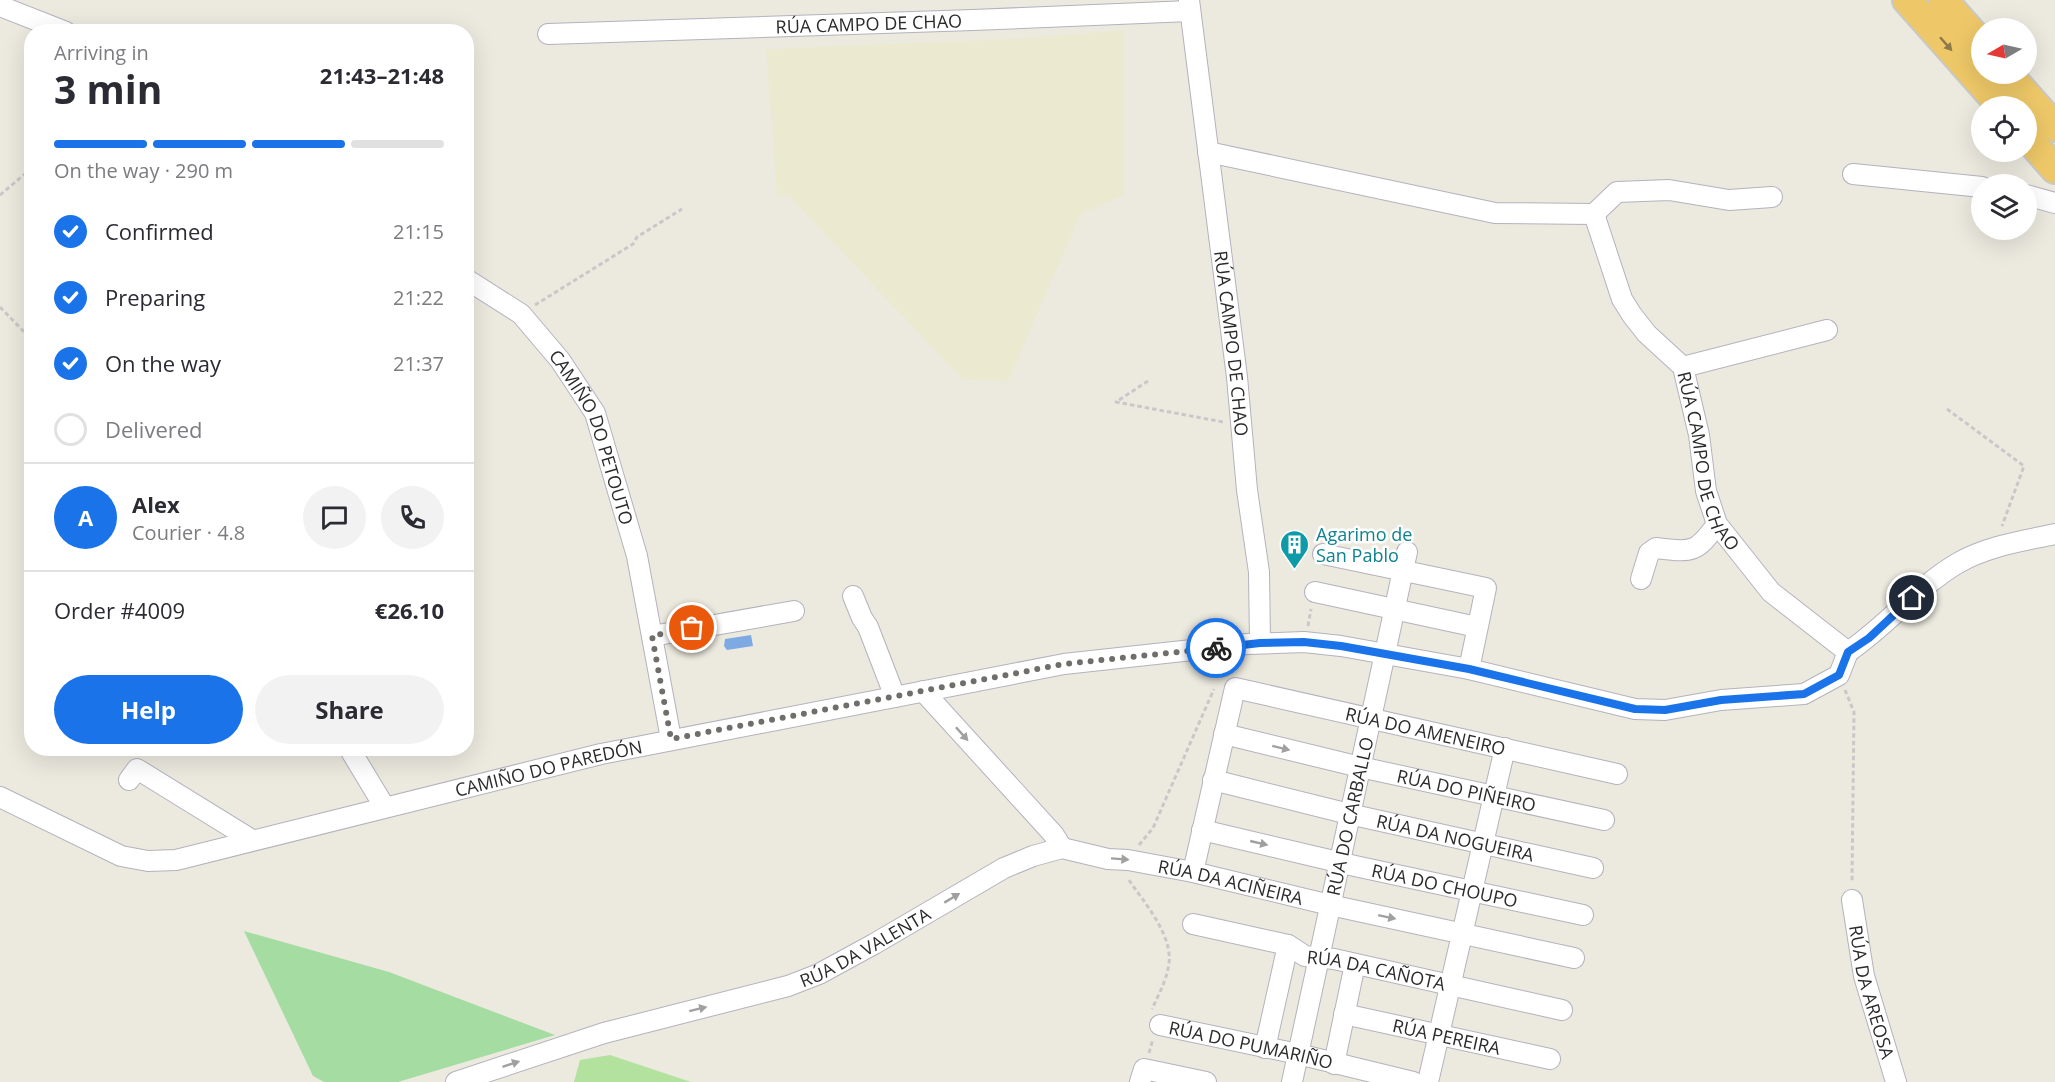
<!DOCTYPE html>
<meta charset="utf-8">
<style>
:root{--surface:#fff;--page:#f2f2f3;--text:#2b2b33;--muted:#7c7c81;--line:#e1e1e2;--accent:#1a73e8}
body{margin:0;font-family:"Open Sans",sans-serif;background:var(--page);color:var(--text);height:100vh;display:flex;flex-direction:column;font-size:22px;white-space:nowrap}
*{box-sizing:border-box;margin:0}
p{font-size:20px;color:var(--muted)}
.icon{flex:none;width:33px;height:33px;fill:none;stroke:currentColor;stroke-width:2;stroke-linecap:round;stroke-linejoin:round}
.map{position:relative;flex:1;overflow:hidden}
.side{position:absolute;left:24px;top:24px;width:450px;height:732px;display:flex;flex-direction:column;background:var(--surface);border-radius:24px;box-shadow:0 6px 24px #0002}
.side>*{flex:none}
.needle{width:39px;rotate:261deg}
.controls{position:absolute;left:1971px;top:18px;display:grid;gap:12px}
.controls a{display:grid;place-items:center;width:66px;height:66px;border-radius:50%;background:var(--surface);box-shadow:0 6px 24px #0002;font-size:30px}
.pin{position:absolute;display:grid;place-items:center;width:51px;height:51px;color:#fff;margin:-26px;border:3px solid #fff;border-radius:50%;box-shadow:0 2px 6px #0007}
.courier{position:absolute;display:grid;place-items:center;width:60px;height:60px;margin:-30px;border:4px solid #1a73e8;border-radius:50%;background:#fff;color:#222;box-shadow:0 2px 8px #0007}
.summary em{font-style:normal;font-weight:700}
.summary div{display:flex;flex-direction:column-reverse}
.summary{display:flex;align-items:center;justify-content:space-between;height:102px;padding:0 30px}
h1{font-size:39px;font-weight:700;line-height:45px}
.bar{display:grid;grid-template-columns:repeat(4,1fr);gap:9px 6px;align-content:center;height:72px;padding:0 30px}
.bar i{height:8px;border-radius:4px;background:var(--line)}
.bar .on{background:var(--accent)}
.bar p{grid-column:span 4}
.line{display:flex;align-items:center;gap:15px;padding:0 30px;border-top:2px solid var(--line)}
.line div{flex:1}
.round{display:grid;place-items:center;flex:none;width:63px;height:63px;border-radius:32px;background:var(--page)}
ol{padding:0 30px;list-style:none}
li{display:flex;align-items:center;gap:18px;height:66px}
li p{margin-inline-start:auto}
li .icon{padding:6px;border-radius:50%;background:var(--accent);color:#fff;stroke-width:4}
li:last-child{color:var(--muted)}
li i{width:33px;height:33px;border:3px solid var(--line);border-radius:50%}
.button{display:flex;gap:12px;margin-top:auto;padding:12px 30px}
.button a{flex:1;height:69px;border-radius:36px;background:var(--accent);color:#fff;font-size:24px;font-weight:700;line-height:69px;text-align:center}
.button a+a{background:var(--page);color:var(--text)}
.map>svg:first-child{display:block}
</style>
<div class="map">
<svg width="2055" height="1082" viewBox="0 0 2055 1082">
<rect width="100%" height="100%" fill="#eceadf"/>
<polygon fill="#ebead0" points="1124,30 1124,195 1081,214 1008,381 963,380 789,196 777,196 766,49 1012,39"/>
<polygon fill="#a4dca1" points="244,931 389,972 555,1035 398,1082 324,1082 313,1076"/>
<polygon fill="#b2e29e" points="610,1055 691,1082 574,1082 580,1060"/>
<polygon fill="#7daae2" points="751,635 753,646 727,650 724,646 725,639"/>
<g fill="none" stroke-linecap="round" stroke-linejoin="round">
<defs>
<g id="minor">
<path id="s1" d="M1189,0l48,377 10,113 12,82 1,71"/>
<polyline points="0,6 66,32"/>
<path id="s2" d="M548,34l425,-14 217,-9"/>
<path id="s3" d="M1208,152l287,61 99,1 28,85 10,16 15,19 36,33 16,68 7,56 11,33 54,68 77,60c39,-26 69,-65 110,-89 29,-17 65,-22 97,-29"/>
<polyline points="1853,174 1982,187"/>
<polyline points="2026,195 2055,203"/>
<polyline points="1594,214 1617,192 1669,190 1729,200 1772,197"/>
<path id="s4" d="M466,279l55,35 39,46 35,53 42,143 34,183"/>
<polyline points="1683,367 1827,330"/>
<polyline points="1323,554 1486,588 1469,669"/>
<path d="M1641,579l8,-26 7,-5c35,4 40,6 61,-24"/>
<polyline points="1315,592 1477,627"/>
<polyline points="853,596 862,618 868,627 895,697"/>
<polyline points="652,636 794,611"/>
<polyline points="923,691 1054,835 1062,848"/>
<path id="s5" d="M1224,734l136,33 244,53"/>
<polyline points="349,748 384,806"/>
<polyline points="129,780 137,769 252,840"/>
<path id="s6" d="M1213,780l136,34 244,54"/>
<path id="s7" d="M0,797l121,59 27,5 28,-1 425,-106 463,-90 183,-20 57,-2 37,4 128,23 166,40 30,1 56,-10 83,-6 35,-19 9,-23"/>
<path id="s8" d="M1202,830l153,36 228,49"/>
<path id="s9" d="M1193,872l42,-184 382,86"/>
<path id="s10" d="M1852,900l12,76 32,106"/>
<path id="s11" d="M1193,924l95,21 17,11 29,3 228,51"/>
<path id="s12" d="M1344,1014l206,45"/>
<path id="s13" d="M1160,1025l138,29 115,28"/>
<polyline points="1265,1048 1288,945"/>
<polyline points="1334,1064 1355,964"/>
<path id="s14" d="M456,1082l148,-49 184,-47 31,-12 55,-30 130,-76 29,-12 29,-8 46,11 20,1 65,12 137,33 244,53"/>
<polyline points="1140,1082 1144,1069 1206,1082"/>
<path id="s15" d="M1292,1082l115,-530"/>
<polyline points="1428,1082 1505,748"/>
</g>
<g id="highway">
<polyline points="1907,0 2001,106"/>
<polyline points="1943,0 1982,44"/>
<polyline points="2008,74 2055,127"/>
<polyline points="2026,136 2055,169"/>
</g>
</defs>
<use href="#minor" stroke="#b4b2bd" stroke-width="22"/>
<use href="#highway" stroke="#c8c8c8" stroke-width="32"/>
<g stroke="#c8c8c8" stroke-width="3" stroke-dasharray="4.5 3" stroke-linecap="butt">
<polyline points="0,195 32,168"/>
<polyline points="535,305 633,244 637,237 682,209"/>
<polyline points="0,307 32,340"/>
<polyline points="1148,381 1116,402 1223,422"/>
<polyline points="1947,409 2024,466 2002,526"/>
<polyline points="1327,538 1329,530"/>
<polyline points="1308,626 1311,609"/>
<polyline points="1845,690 1854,712 1852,883"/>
<polyline points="1139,845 1153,828 1214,689"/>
<path d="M1129,880c16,24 47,58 39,89 -3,14 -10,27 -16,40"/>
<polyline points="1149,1053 1153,1039"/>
</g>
<use href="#minor" stroke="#fff" stroke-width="20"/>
<use href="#highway" stroke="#eec868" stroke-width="28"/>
</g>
<defs><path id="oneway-solid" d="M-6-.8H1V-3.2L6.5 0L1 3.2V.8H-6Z" transform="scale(1.5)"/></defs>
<use fill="#8c7a4a" href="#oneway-solid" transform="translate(1946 44) rotate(49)"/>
<g fill="#a0a0a0">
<use href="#oneway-solid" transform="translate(962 734) rotate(48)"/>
<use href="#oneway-solid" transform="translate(1281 748) rotate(14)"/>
<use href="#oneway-solid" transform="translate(1259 843) rotate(13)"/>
<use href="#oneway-solid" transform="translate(1120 859) rotate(4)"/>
<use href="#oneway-solid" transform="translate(952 898) rotate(-31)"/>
<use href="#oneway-solid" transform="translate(1387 917) rotate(12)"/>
<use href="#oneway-solid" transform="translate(698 1009) rotate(-14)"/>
<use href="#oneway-solid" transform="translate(511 1064) rotate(-18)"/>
</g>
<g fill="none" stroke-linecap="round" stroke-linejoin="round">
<polyline stroke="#6f6e6a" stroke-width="6" stroke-dasharray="0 10.8" points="692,628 652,636 671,739 1064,664 1216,648"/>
<polyline stroke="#1a73e8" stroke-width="8" points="1216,648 1260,643 1304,642 1341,646 1469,669 1635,709 1665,710 1721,700 1804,694 1839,675 1848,652 1869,638 1912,598"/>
</g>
<defs>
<symbol id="building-pin" viewBox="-11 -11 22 30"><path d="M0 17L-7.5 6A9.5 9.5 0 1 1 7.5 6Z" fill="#0f9aa8" stroke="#fff"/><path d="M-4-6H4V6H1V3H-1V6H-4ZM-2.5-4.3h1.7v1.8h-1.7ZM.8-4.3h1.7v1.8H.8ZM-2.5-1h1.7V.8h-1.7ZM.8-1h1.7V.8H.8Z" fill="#fff"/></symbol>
</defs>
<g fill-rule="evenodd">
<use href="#building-pin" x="1278" y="528" width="33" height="45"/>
</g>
<g text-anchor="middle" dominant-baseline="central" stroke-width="5" stroke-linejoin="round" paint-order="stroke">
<g font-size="18" fill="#2b2b2b" stroke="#fff">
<text stroke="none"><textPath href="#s2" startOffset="321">RÚA CAMPO DE CHAO</textPath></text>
<text stroke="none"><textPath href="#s1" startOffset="346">RÚA CAMPO DE CHAO</textPath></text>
<text stroke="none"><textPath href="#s4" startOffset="210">CAMIÑO DO PETOUTO</textPath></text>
<text stroke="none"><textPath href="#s3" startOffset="672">RÚA CAMPO DE CHAO</textPath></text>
<text stroke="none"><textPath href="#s9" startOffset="384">RÚA DO AMENEIRO</textPath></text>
<text stroke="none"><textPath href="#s7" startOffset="574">CAMIÑO DO PAREDÓN</textPath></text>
<text stroke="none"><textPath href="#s5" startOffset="249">RÚA DO PIÑEIRO</textPath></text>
<text stroke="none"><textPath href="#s15" startOffset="272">RÚA DO CARBALLO</textPath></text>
<text stroke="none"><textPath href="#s6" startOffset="249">RÚA DA NOGUEIRA</textPath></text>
<text stroke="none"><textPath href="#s14" startOffset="826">RÚA DA ACIÑEIRA</textPath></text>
<text stroke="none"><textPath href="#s8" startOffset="249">RÚA DO CHOUPO</textPath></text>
<text stroke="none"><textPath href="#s14" startOffset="432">RÚA DA VALENTA</textPath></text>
<text stroke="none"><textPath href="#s11" startOffset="190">RÚA DA CAÑOTA</textPath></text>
<text stroke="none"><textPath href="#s10" startOffset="94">RÚA DA AREOSA</textPath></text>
<text stroke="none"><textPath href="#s12" startOffset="105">RÚA PEREIRA</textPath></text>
<text stroke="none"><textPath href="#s13" startOffset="93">RÚA DO PUMARIÑO</textPath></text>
</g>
<g font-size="18" fill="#0d838f" stroke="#fff" text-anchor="start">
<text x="1316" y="534">Agarimo de<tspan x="1316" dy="21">San Pablo</tspan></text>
</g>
</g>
</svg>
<div class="controls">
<a><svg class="needle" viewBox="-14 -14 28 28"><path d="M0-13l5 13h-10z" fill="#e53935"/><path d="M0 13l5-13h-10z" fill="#7c7c81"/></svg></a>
<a><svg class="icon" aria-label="locate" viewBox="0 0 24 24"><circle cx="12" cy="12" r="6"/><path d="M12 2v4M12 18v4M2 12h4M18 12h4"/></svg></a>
<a><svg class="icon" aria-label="layers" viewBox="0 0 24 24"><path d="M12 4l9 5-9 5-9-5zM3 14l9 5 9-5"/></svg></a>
</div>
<div class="pin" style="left:692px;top:628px;background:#ea580c"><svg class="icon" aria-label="bag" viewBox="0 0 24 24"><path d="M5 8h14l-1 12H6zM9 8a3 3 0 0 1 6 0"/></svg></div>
<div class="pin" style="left:1912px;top:598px;background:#1f2937"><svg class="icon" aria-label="home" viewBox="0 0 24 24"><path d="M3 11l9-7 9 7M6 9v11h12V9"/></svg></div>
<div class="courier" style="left:1216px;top:648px"><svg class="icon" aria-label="bike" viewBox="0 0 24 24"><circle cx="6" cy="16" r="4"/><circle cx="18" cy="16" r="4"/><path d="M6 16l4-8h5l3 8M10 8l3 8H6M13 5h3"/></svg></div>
<section class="side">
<div class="summary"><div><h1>3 min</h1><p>Arriving in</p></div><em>21:43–21:48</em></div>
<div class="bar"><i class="on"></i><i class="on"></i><i class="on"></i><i></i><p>On the way · 290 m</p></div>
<ol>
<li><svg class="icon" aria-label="check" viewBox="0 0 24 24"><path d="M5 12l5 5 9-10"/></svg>Confirmed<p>21:15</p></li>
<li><svg class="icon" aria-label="check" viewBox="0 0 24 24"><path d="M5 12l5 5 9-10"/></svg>Preparing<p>21:22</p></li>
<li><svg class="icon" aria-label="check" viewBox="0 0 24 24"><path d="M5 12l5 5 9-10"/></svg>On the way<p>21:37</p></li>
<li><i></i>Delivered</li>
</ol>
<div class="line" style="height:108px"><b class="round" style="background:var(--accent);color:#fff">A</b><div><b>Alex</b><p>Courier · 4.8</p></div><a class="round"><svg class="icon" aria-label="chat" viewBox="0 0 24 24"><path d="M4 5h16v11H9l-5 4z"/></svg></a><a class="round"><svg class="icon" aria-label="phone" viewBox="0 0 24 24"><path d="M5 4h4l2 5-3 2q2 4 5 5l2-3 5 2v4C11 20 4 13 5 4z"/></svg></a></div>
<div class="line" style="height:78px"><div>Order #4009</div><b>€26.10</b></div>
<div class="button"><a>Help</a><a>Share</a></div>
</section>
</div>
